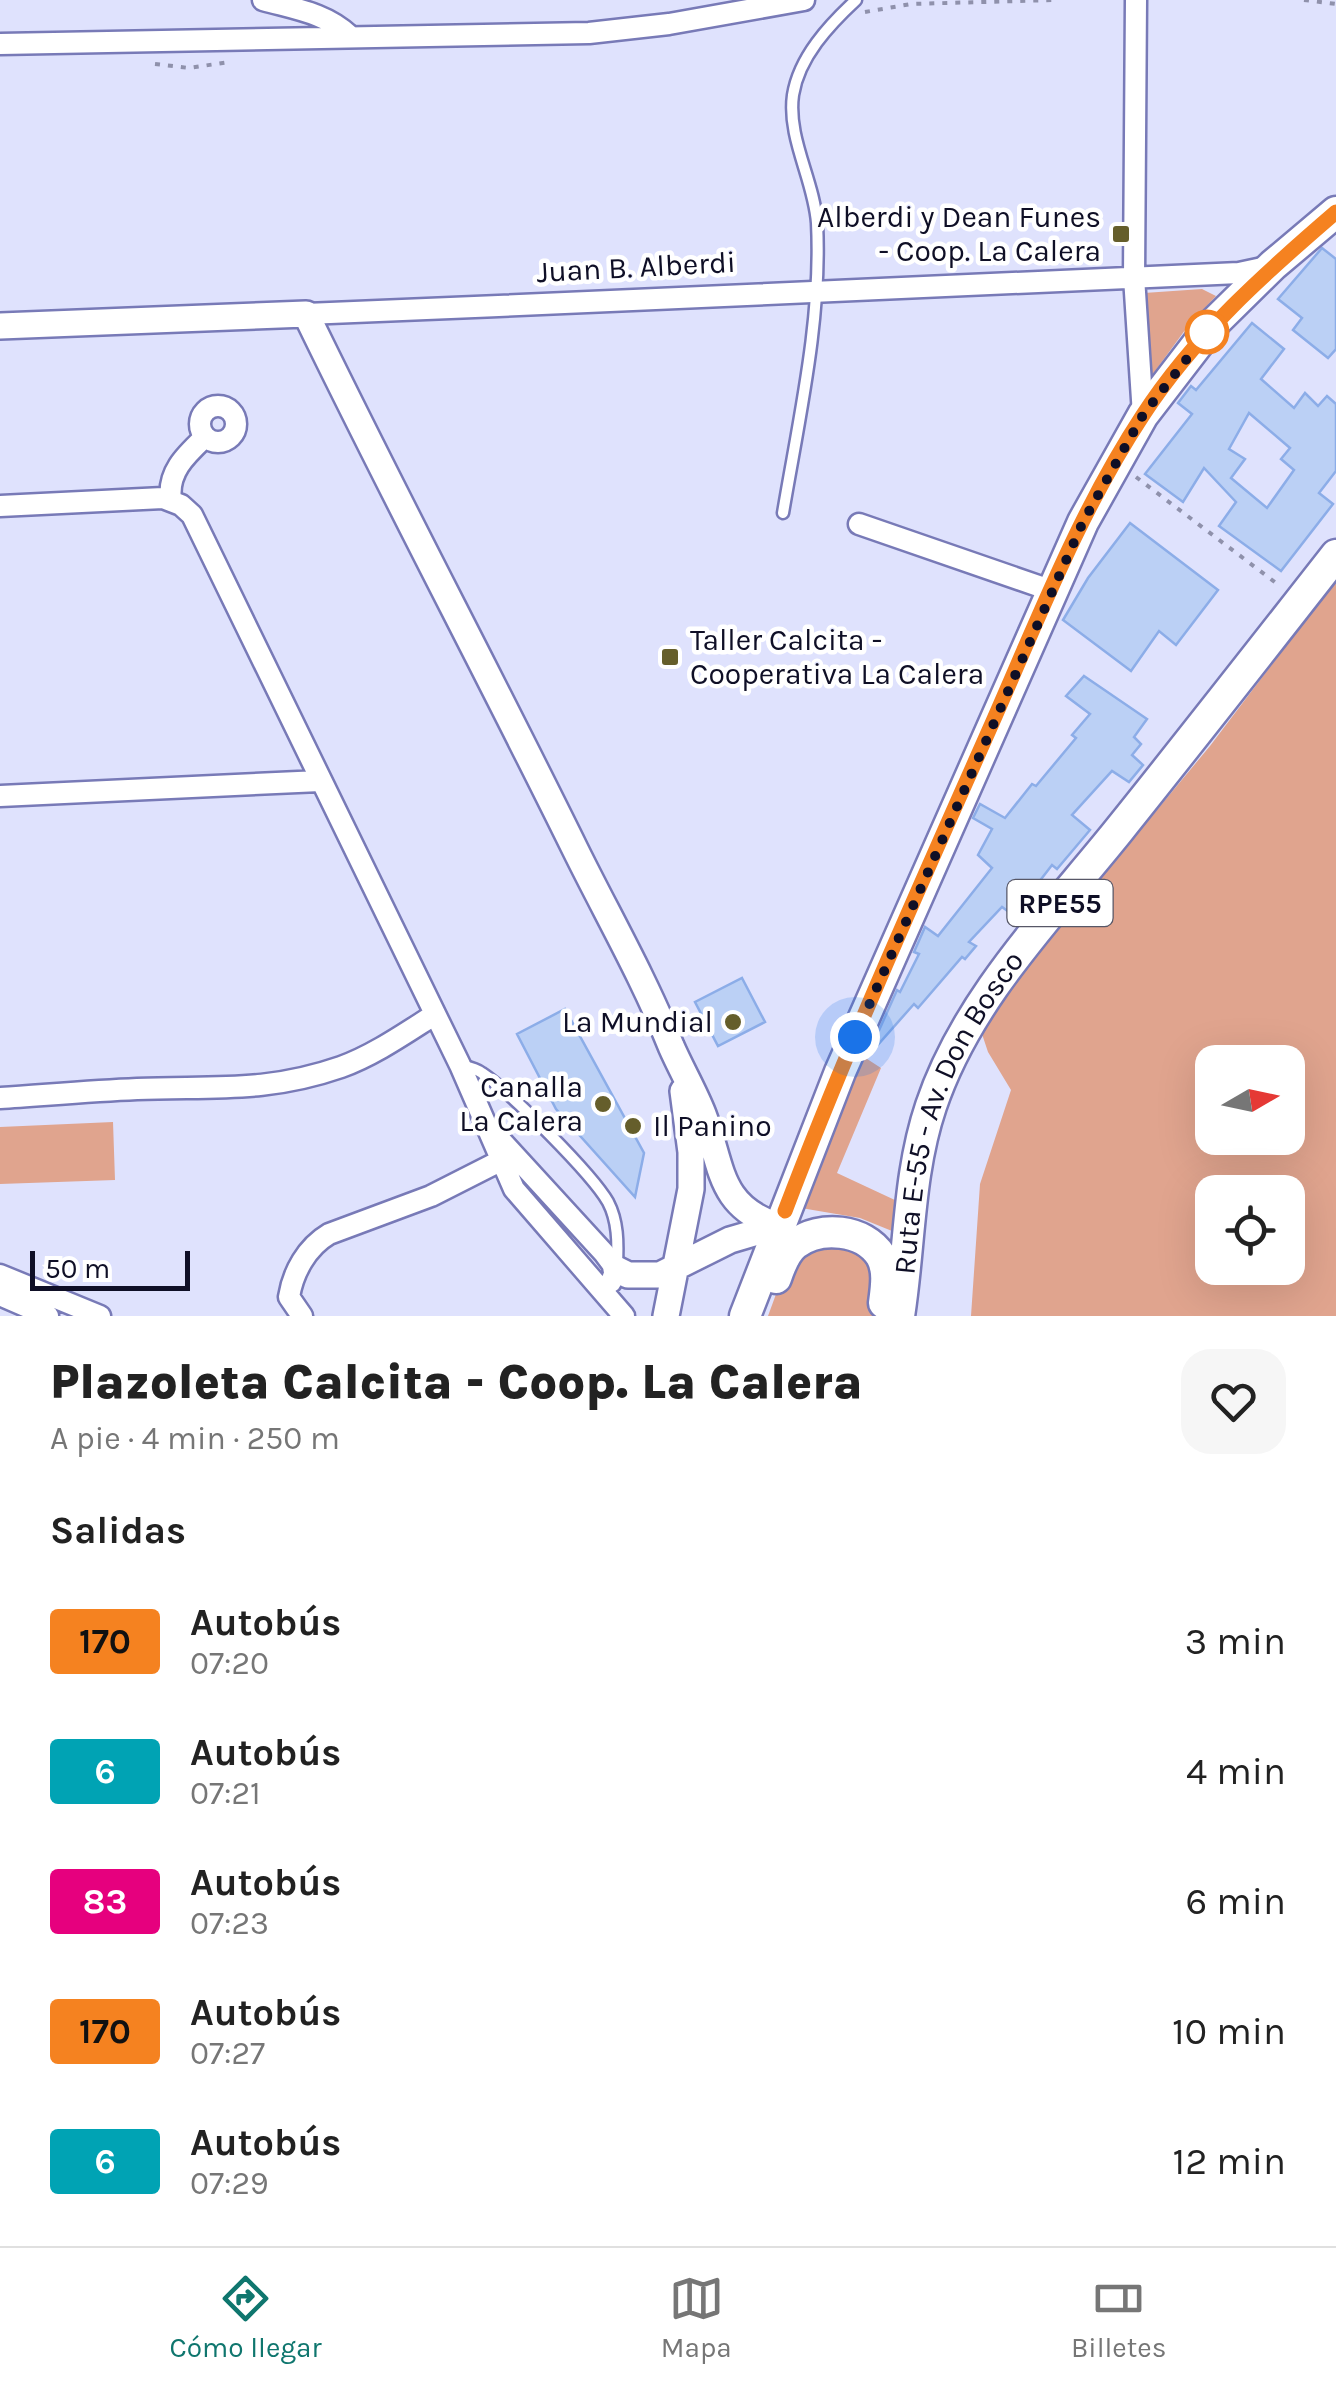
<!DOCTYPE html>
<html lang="es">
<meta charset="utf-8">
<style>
:root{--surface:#fff;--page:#f6f6f6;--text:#222;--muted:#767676;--line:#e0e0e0;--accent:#0f766e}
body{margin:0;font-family:Karla,sans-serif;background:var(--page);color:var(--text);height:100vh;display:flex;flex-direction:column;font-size:38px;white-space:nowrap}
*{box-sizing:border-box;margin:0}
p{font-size:32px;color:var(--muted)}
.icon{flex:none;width:55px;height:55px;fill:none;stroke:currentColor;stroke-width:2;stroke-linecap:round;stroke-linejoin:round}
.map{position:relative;height:1316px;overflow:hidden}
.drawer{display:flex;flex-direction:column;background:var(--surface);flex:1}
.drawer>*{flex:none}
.badge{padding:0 20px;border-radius:8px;font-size:35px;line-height:65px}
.needle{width:65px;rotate:81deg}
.fabs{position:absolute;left:1195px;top:1045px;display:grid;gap:20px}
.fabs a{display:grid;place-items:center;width:110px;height:110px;border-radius:20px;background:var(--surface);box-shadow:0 10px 40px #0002;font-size:50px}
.scale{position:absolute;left:30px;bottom:25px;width:160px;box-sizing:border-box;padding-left:10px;border:5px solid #0f0f26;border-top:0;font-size:28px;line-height:35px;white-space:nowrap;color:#0f0f26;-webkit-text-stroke:8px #fff;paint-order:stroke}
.you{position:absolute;width:50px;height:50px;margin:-25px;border:8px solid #fff;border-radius:50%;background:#1a73e8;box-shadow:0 0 0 15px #1a73e833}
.map>.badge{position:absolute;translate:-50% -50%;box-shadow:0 0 0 5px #fff}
h2{padding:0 50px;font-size:38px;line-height:90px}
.round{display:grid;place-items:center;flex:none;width:105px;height:105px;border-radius:30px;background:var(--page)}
.head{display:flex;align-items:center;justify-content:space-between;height:170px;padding:0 50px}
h1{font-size:48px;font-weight:800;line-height:75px}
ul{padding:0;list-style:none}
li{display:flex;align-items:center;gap:30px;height:130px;padding:0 50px}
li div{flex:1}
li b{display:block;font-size:38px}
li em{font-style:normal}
li .badge{min-width:110px;font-weight:700;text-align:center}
.menu{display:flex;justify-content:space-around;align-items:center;height:140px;border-top:2px solid var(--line);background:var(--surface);font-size:28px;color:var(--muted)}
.menu a{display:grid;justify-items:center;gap:5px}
.menu .on{color:var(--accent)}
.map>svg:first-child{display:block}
.green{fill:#e0a48e;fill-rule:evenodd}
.building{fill:#bbd0f5;stroke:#8cade8;stroke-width:2.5;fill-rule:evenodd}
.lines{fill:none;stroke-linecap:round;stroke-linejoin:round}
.service-casing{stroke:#787ab7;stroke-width:15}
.minor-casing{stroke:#787ab7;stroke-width:25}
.tertiary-casing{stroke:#787ab7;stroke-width:30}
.primary-casing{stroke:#787ab7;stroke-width:35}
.path{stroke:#8f91ab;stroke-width:4;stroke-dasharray:5 8;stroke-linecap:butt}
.service{stroke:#fff;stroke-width:10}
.minor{stroke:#fff;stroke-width:20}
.tertiary{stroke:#fff;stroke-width:25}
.primary{stroke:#fff;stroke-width:30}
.line-casing{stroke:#fff;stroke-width:22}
.line{stroke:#f58220;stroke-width:15}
.walk{stroke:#0f0f26;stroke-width:10;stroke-dasharray:0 18}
.poi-dot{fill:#655e2b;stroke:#fff;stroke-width:4}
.stop-dot{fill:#fff;stroke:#f58220;stroke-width:5}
.labels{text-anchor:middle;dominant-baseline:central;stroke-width:9;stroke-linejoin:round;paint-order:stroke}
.shield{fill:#fff;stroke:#575767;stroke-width:2.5}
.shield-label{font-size:28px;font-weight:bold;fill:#0f0f26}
.poi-label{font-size:30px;fill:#0f0f26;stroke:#fff;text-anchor:end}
.street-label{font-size:30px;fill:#0f0f26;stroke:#fff}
</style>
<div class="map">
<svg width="1336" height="1316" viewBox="0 0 1336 1316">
<rect width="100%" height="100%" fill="#dfe2fd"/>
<path class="green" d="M1202 289 1216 296 1188 326 1150 378 1144 293Z
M1336 580V1316H971L980 1184 1011 1090 988 1052 982 1034 1001 1000 1024 970 1210 746ZM1212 1062H1288V1138H1212ZM1212 1192H1288V1268H1212Z
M861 1055 881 1068 837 1173 897 1201 892 1231 860 1218 801 1208Z
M113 1122 115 1180 0 1184V1127Z
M813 1244C864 1249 884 1260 876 1316H768L783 1275Z"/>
<path class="building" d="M1322 248 1336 259V349L1328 358 1293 330 1302 318 1278 299Z
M1252 323 1284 349 1261 379 1294 408 1305 393 1318 406 1327 396 1336 404V471L1319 493 1333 504 1281 571 1219 526 1236 502 1204 468 1183 502 1145 474 1192 414 1178 403 1191 386 1196 390ZM1249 413 1290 448 1281 459 1294 470 1267 508 1231 478 1245 459 1229 449Z
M1130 523 1218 590 1176 645 1159 631 1131 671 1063 620 1088 578Z
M1084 676 1147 719 1134 737 1141 744 1132 755 1143 765 1129 782 1112 771 1072 815 1090 830 1057 869 1052 865 1032 891 1040 896 1020 920 1002 907 969 942 976 946 965 959 962 957 918 1008 914 1004 875 1048 872 1046 897 990 900 992 919 954 914 952 925 927 938 936 992 868 978 855 992 829 973 818 980 804 1005 818 1032 784 1036 786 1076 738 1072 735 1090 714 1066 696Z
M742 978 765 1022 718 1046 695 1002Z
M565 1009 644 1153 635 1197 556 1109 517 1034Z"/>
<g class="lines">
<defs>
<path id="service" d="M783 513C799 418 822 319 817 223 814 180 787 138 793 95 799 57 829 25 856 0
M460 1065C468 1067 475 1068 482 1073 509 1091 592 1174 608 1202 618 1221 618 1243 617 1263"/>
<path id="minor" d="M263 0C295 9 326 13 350 36
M1136 0 1134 277 1143 415
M0 44 589 33 669 24 804 0
M306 314C617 301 928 289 1239 273L1267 267
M200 424a18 18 0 1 1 36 0a18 18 0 1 1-36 0Z
M171 500C167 472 186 455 205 437
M0 506 163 498 181 505 192 515 460 1065 514 1189 624 1316
M859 524 1050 590
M0 796 320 781
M0 1098C46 1095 91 1091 137 1089 214 1086 266 1093 341 1067 374 1055 404 1034 434 1015
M495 1134 604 1253 616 1269 611 1282
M0 1275 100 1316
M0 1295 48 1316
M302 1316 289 1297C293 1272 307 1247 329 1234L431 1196 500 1161"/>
<path id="tertiary" d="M0 326 306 314C393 494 487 670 575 849 607 914 644 978 671 1046 681 1069 694 1091 703 1114 723 1166 717 1206 778 1226
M616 1269 628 1275H660L730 1240 778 1226
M666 1316 691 1189V1152L683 1091"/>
<g id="primary">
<path d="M776 1278C780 1266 785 1252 795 1244 820 1225 864 1229 881 1256 889 1270 886 1288 884 1303"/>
<path d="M745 1316 840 1072 1083 522 1143 415 1213 324 1273 265 1336 212"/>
<path id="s1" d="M899 1316C910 1246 908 1174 931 1106 967 999 1050 916 1119 830 1192 739 1264 647 1336 555"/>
</g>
</defs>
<use href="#service" class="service-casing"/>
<use href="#minor" class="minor-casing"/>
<use href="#tertiary" class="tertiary-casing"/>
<use href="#primary" class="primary-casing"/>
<path class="path" d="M1304 0 1336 4
M865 12 911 4 1054 0
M155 64 189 68 229 62
M1136 477 1280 586"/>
<use href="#service" class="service"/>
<use href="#minor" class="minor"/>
<use href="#tertiary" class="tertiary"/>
<use href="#primary" class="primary"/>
</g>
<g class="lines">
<defs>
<path id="line" d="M785 1211C847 1048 919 888 990 728 1037 622 1079 512 1143 415 1195 335 1265 273 1336 212"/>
</defs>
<use href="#line" class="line-casing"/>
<use href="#line" class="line"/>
<path class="walk" d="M855 1037 1083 522 1143 415 1214 324 1207 332"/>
</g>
<g class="poi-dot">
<rect x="1111" y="224" width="20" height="20" rx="5"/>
<rect x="660" y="647" width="20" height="20" rx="5"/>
<circle cx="733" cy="1022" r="10"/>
<circle cx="603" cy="1104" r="10"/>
<circle cx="633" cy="1126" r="10"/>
</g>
<circle class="stop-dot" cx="1207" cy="332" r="20"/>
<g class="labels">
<rect class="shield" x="1007.5" y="880" width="105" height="46" rx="8"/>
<g class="shield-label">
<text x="1060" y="903">RPE55</text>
</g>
<g class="poi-label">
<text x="1101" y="217">Alberdi y Dean Funes<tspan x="1101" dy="34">- Coop. La Calera</tspan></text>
<text x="690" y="640" text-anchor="start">Taller Calcita -<tspan x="690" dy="34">Cooperativa La Calera</tspan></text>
<text x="713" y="1022">La Mundial</text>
<text x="583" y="1087">Canalla<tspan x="583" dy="34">La Calera</tspan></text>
<text x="653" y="1126" text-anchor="start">Il Panino</text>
</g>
<g class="street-label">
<text transform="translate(636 267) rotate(-3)">Juan B. Alberdi</text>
<text stroke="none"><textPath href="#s1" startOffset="215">Ruta E-55 - Av. Don Bosco</textPath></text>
</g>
</g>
</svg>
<div class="fabs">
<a><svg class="needle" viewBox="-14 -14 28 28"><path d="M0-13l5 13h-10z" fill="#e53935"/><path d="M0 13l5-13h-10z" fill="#767676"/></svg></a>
<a><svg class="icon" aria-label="locate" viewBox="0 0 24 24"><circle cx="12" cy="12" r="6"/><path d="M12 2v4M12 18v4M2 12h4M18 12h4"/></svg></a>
</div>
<div class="scale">50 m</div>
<div class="you" style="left:855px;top:1037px"></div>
</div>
<section class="drawer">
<div class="head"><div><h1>Plazoleta Calcita - Coop. La Calera</h1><p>A pie · 4 min · 250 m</p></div><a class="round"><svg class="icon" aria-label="heart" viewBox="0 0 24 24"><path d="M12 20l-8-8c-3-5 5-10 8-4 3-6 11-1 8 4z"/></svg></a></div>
<h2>Salidas</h2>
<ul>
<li><span class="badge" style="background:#f58220;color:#111">170</span><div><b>Autobús</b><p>07:20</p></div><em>3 min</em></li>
<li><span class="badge" style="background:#00a3b4;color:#fff">6</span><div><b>Autobús</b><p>07:21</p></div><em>4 min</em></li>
<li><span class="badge" style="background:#e6007e;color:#fff">83</span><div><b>Autobús</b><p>07:23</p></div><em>6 min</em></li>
<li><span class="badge" style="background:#f58220;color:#111">170</span><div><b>Autobús</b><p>07:27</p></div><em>10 min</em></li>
<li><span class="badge" style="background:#00a3b4;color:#fff">6</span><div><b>Autobús</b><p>07:29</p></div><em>12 min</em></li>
</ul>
</section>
<nav class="menu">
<a class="on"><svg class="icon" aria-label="directions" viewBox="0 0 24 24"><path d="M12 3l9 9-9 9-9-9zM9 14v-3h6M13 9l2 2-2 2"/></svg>Cómo llegar</a>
<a><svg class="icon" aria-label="map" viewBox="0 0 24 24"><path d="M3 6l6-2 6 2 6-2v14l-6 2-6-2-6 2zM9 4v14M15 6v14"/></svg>Mapa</a>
<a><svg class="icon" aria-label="tickets" viewBox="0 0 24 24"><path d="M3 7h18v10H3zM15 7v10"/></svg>Billetes</a>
</nav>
